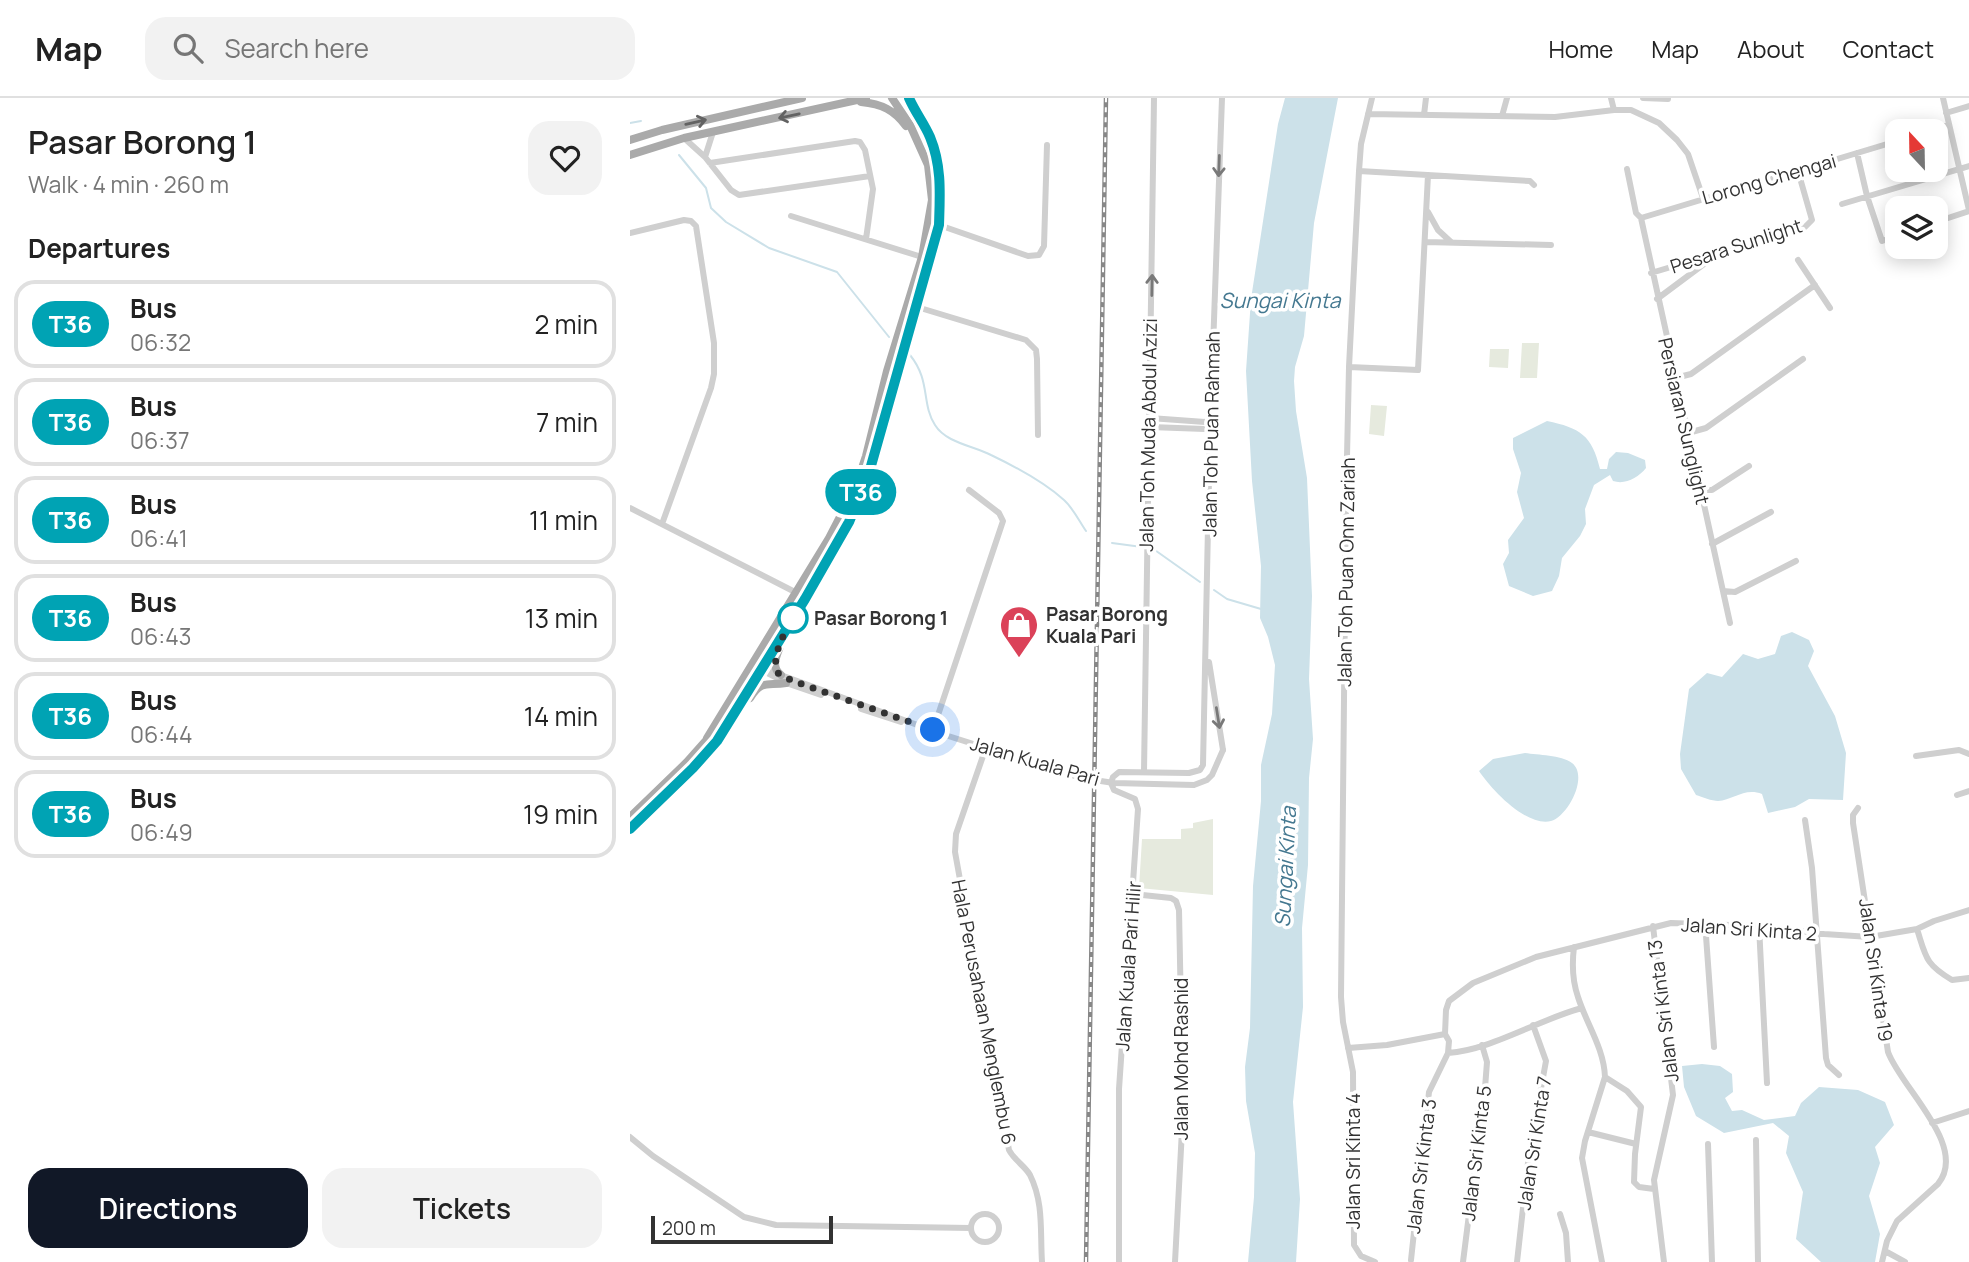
<!DOCTYPE html>
<meta charset="utf-8">
<style>
:root{--surface:#fff;--page:#f2f2f2;--text:#222;--muted:#767676;--line:#e0e0e0;--accent:#111827}
body{margin:0;font-family:Manrope,sans-serif;background:var(--page);color:var(--text);height:100vh;display:flex;flex-direction:column;font-size:26px;white-space:nowrap}
*{box-sizing:border-box;margin:0}
p{font-size:23px;color:var(--muted)}
.icon{flex:none;width:38px;height:38px;fill:none;stroke:currentColor;stroke-width:2;stroke-linecap:round;stroke-linejoin:round}
.map{position:relative;flex:1;overflow:hidden}
.drawer{display:flex;flex-direction:column;background:var(--surface);width:630px}
.drawer>*{flex:none}
.badge{padding:0 14px;border-radius:23px;font-size:24px;line-height:46px}
.needle{width:46px;rotate:338deg}
.tools{position:absolute;left:1255px;top:21px;display:grid;gap:14px}
.tools a{display:grid;place-items:center;width:63px;height:63px;border-radius:14px;background:var(--surface);box-shadow:0 4px 18px #0003;font-size:35px}
.scale{position:absolute;left:21px;bottom:18px;width:182px;box-sizing:border-box;padding-left:7px;border:4px solid #323232;border-top:0;font-size:19px;line-height:24px;white-space:nowrap;color:#323232;-webkit-text-stroke:5px #fff;paint-order:stroke}
.you{position:absolute;width:35px;height:35px;margin:-18px;border:5px solid #fff;border-radius:50%;background:#1a73e8;box-shadow:0 0 0 10px #1a73e833}
.map>.badge{position:absolute;translate:-50% -50%;box-shadow:0 0 0 4px #fff}
h2{padding:0 28px;font-size:26px;line-height:63px}
.round{display:grid;place-items:center;flex:none;width:74px;height:74px;border-radius:21px;background:var(--page)}
.head{display:flex;align-items:center;justify-content:space-between;height:119px;padding:0 28px}
h1{font-size:33px;font-weight:600;line-height:52px}
.action{display:flex;gap:14px;margin-top:auto;padding:14px 28px}
.action a{flex:1;height:80px;border-radius:21px;background:var(--accent);color:#fff;font-size:28px;font-weight:600;line-height:80px;text-align:center}
.action a+a{background:var(--page);color:var(--text)}
ul{padding:0;list-style:none}
li{display:flex;align-items:center;gap:21px;height:88px;margin:0 14px 10px;padding:0 14px;border:4px solid var(--line);border-radius:21px}
li div{flex:1}
li b{display:block;font-size:26px}
li em{font-style:normal}
li .badge{min-width:77px;font-weight:700;text-align:center}
header{display:flex;align-items:center;gap:42px;box-sizing:border-box;height:98px;padding:0 35px;background:var(--surface);border-bottom:2px solid var(--line)}
header strong{font-size:33px}
nav{display:flex;gap:38px;margin-inline-start:auto;font-size:24px}
.search{width:490px;height:63px;background:var(--page);display:flex;align-items:center;gap:18px;box-sizing:border-box;padding:0 24px;border-radius:21px;color:var(--muted);font-size:26px}
main{display:flex;flex:1;min-height:0}
.map>svg:first-child{display:block}
.green{fill:#e6eade}
.water{fill:#cce1e9}
.lines{fill:none;stroke-linecap:round;stroke-linejoin:round}
.stream{stroke:#cce1e9;stroke-width:2}
.minor{stroke:#cfcfcf;stroke-width:6}
.major{stroke:#aaa;stroke-width:8}
.rail-casing{stroke:#878787;stroke-width:4.5}
.rail{stroke:#fff;stroke-width:2;stroke-dasharray:5;stroke-linecap:butt}
.minor-bridge{stroke:#cfcfcf;stroke-width:6}
.oneway{stroke:#626262}
.oneway2{stroke:#797979}
.line-casing{stroke:#fff;stroke-width:16}
.line{stroke:#00a3b4;stroke-width:10}
.walk{stroke:#323232;stroke-width:7;stroke-dasharray:0 12.6}
.stop-dot{fill:#fff;stroke:#00a3b4;stroke-width:3.5}
.labels{text-anchor:middle;dominant-baseline:central;stroke-width:7;stroke-linejoin:round;paint-order:stroke}
.street-label{font-size:19px;fill:#323232;stroke:#fff}
.poi-label{font-size:19px;font-weight:bold;fill:#323232;stroke:#fff;text-anchor:start}
.stop-label{font-size:19px;font-weight:bold;fill:#323232;stroke:#fff;text-anchor:start}
.water-label{font-size:21px;font-style:italic;fill:#447890;stroke:#fff}
</style>
<header>
<strong>Map</strong>
<div class="search"><svg class="icon" aria-label="search" viewBox="0 0 24 24"><circle cx="10" cy="10" r="6"/><path d="M15 15l6 6"/></svg>Search here</div>
<nav><a>Home</a><a>Map</a><a>About</a><a>Contact</a></nav>
</header>
<main>
<section class="drawer">
<div class="head"><div><h1>Pasar Borong 1</h1><p>Walk · 4 min · 260 m</p></div><a class="round"><svg class="icon" aria-label="heart" viewBox="0 0 24 24"><path d="M12 20l-8-8c-3-5 5-10 8-4 3-6 11-1 8 4z"/></svg></a></div>
<h2>Departures</h2>
<ul>
<li><span class="badge" style="background:#00a3b4;color:#fff">T36</span><div><b>Bus</b><p>06:32</p></div><em>2 min</em></li>
<li><span class="badge" style="background:#00a3b4;color:#fff">T36</span><div><b>Bus</b><p>06:37</p></div><em>7 min</em></li>
<li><span class="badge" style="background:#00a3b4;color:#fff">T36</span><div><b>Bus</b><p>06:41</p></div><em>11 min</em></li>
<li><span class="badge" style="background:#00a3b4;color:#fff">T36</span><div><b>Bus</b><p>06:43</p></div><em>13 min</em></li>
<li><span class="badge" style="background:#00a3b4;color:#fff">T36</span><div><b>Bus</b><p>06:44</p></div><em>14 min</em></li>
<li><span class="badge" style="background:#00a3b4;color:#fff">T36</span><div><b>Bus</b><p>06:49</p></div><em>19 min</em></li>
</ul>
<div class="action"><a>Directions</a><a>Tickets</a></div>
</section>
<div class="map">
<svg width="1339" height="1164" viewBox="0 0 1339 1164">
<rect width="100%" height="100%" fill="#fff"/>
<path class="green" d="M892 245H909L907 280H890Z
M860 251H879L878 270 859 269Z
M741 307 757 308 754 338 739 336Z
M583 721V797L509 790 512 741H551V731L563 730V725Z"/>
<path class="water" d="M655 0H708L684 125 674 238 665 269 664 283 666 313 677 380 682 498 679 581 683 641 679 680 678 767 672 830 673 909 663 1004 670 1101 666 1164H618L624 1099 625 1055 616 1003 615 969 620 930 623 788 631 703V667L642 616 645 567 638 539 630 520 631 468 622 383 616 273 621 201 648 26Z
M917 323C950 330 962 337 970 371H977L979 361 986 354 998 355 1015 362 1016 370C1008 380 995 387 983 383L980 377 964 387 955 411 956 426 950 438 932 460 929 478 922 493 903 498 879 488 873 466 879 455 878 442 894 420 887 394 891 375 883 351V340Z
M1162 534 1179 542 1184 553 1178 568 1205 618 1216 655 1213 702 1179 701 1165 709 1138 715 1132 696C1115 689 1103 702 1088 703 1082 703 1072 699 1066 697L1051 671 1050 656 1059 591 1077 575 1092 579 1113 556 1128 561 1145 556 1151 538Z
M895 655C908 657 931 657 942 665 959 678 938 718 921 723 896 729 861 691 849 673L863 661Z
M1072 966 1090 968 1102 976 1103 994 1095 1000 1102 1013 1112 1012 1134 1022 1165 1018 1171 1005 1189 989 1228 992 1255 1004 1264 1027 1245 1049 1250 1065 1239 1098 1250 1136 1245 1164H1191L1166 1141 1173 1094 1156 1055 1159 1038 1143 1025 1094 1035 1066 1018 1054 989 1052 968Z"/>
<g class="lines">
<path class="stream" d="M0 25 11 23
M49 57 76 90 81 110 96 124 139 150 207 174 259 239
M280 257C301 283 291 305 305 327 316 345 344 348 361 357 384 368 415 385 434 402 443 410 449 423 456 433
M482 445 512 449
M522 450 570 484
M584 492 597 501 631 511"/>
<path class="minor" d="M742 0 731 46 729 73 719 269 716 403 711 899 713 924 723 974 724 1147 731 1158 745 1164
M981 0 984 12
M1013 0 1038 1
M1313 0 1339 112
M1316 15 1339 8
M738 16 925 19 984 12H1001L1029 25 1047 42 1058 56 1073 100
M794 17 796 0
M872 18 877 0
M1297 33 1319 27
M54 40 75 59 101 92 109 97 240 78
M1227 55 1237 98 1252 143 1267 138
M75 59 83 34
M80 65 225 43 230 44 235 52 243 91 236 141
M997 71 1006 115 1011 120 1100 525
M729 73 900 83 904 87
M1212 106 1339 68
M798 114 808 132 821 144
M161 118 292 159
M1011 120 1267 43
M1306 124 1339 113
M309 127 398 158 409 157 414 148 417 47
M0 135 54 122 61 123 66 128 84 245V276L81 290 32 426
M795 144 921 147
M1168 162 1200 210
M1021 175 1175 129 1182 122 1168 73
M1027 201 1082 160
M287 209 396 242 406 252 407 261 408 337
M719 269 788 272 798 77
M1045 280 1061 276 1185 187
M520 320 575 324 580 321
M520 329 575 331 580 333
M1058 335 1076 330 1173 261
M1070 392H1082L1119 368
M0 410 165 494
M1082 446 1141 414
M1093 493 1105 494 1166 463
M579 564 593 652
M131 572 140 573 312 636
M131 572 159 586 191 597
M231 611 271 624
M303 632 373 423 369 415 339 392
M353 658 326 736 325 754 379 1052C384 1062 395 1068 400 1077 414 1105 410 1134 412 1164
M1286 658 1329 652 1339 656
M514 674C516 450 521 225 524 0
M1327 697 1339 693
M1228 710 1223 717V725L1258 954C1271 990 1339 1048 1308 1086L1267 1123 1257 1143 1252 1164
M1175 722 1182 770 1196 960 1198 967 1209 977
M503 796 541 800 546 803 549 812 553 1013 545 1164
M1075 824 1084 949
M1023 828 1043 997 1024 1082 1034 1164
M1129 828 1137 985
M1287 831C1296 859 1295 866 1322 882L1339 880
M944 849C942 865 942 882 948 899 956 925 974 950 975 979L955 1043 952 1060 972 1164
M718 950 757 947 815 936
M818 955C861 952 910 921 952 910
M975 979 997 993 1011 1009 1005 1056 1004 1084 1009 1089 1024 1091
M1302 1025 1339 1013
M958 1034 1006 1046
M0 1039 23 1058 114 1119 146 1127 341 1130
M1126 1042 1128 1164
M1078 1046 1082 1164
M930 1116 936 1135 938 1164
M341 1130a14 14 0 1 1 28 0a14 14 0 1 1-28 0Z
M1255 1153 1275 1164
M781 1162 799 994 818 955 819 943 815 936 816 912 819 903 843 885 906 859 1041 825 1129 828 1194 836 1240 839 1287 831 1304 823 1339 812
M489 1164V991L508 711 505 701 484 692 481 685 483 679 489 674 559 675 570 672 573 667 580 333 592 0
M833 1164 855 990 857 964 852 947
M887 1164 899 1056 916 963 903 927"/>
<path class="major" d="M231 4C252 6 264 12 276 28
M0 42 32 32 172 0
M0 57 54 40 236 0
M151 546C147 557 140 569 151 577
M120 600C132 581 137 588 156 585
M77 640 199 440 226 388 236 358 257 273 292 159 302 102 298 67 280 27 262 0
M0 719 57 664 81 637
M0 731 75 657 103 618 219 424 239 375 309 127 310 78 308 63 300 39 279 0"/>
<defs>
<path id="rail" d="M456 1164 476 0"/>
</defs>
<use href="#rail" class="rail-casing"/>
<use href="#rail" class="rail"/>
<path class="minor-bridge" d="M312 636 451 680 484 685 564 687 577 682 582 677 593 652"/>
</g>
<defs><path id="oneway-shaft" d="M-6 0H5M1.5-3L5.5 0L1.5 3" fill="none" stroke-width="1.6" stroke-linecap="round" stroke-linejoin="round" transform="scale(1.75)"/></defs>
<g class="oneway">
<use href="#oneway-shaft" transform="translate(159 18) rotate(168)"/>
<use href="#oneway-shaft" transform="translate(66 24) rotate(-13)"/>
</g>
<g class="oneway2">
<use href="#oneway-shaft" transform="translate(589 68) rotate(92)"/>
<use href="#oneway-shaft" transform="translate(522 187) rotate(-89)"/>
<use href="#oneway-shaft" transform="translate(588 620) rotate(81)"/>
</g>
<g class="lines">
<defs>
<path id="line" d="M0 731 63 670 87 643 175 501 219 424 239 375 309 127C310 96 312 68 300 39 294 25 285 14 279 0"/>
</defs>
<use href="#line" class="line-casing"/>
<use href="#line" class="line"/>
<path class="walk" d="M163 520 167 513C158 528 139 559 148 575L163 583 303 632"/>
</g>
<defs>
<symbol id="shop-pin" viewBox="-11 -11 22 30"><path d="M0 17L-7.5 6A9.5 9.5 0 1 1 7.5 6Z" fill="#db4259" stroke="#fff"/><path d="M-5-2.5h2.3a2.7 3.5 0 0 1 5.4 0H5L5.5 6h-11ZM-1.5-2.5h3a1.5 2.3 0 0 0-3 0Z" fill="#fff"/></symbol>
</defs>
<g fill-rule="evenodd">
<use href="#shop-pin" x="367" y="505" width="44" height="60"/>
</g>
<circle class="stop-dot" cx="163" cy="520" r="14"/>
<g class="labels">
<g class="street-label">
<text transform="translate(1139 81) rotate(-16)">Lorong Chengai</text>
<text transform="translate(1106 148) rotate(-18)">Pesara Sunlight</text>
<text transform="translate(1054 323) rotate(77)">Persiaran Sunglight</text>
<text transform="translate(581 336) rotate(-89)">Jalan Toh Puan Rahmah</text>
<text transform="translate(518 337) rotate(-89)">Jalan Toh Muda Abdul Azizi</text>
<text transform="translate(716 474) rotate(-89)">Jalan Toh Puan Onn Zariah</text>
<text transform="translate(405 663) rotate(16)">Jalan Kuala Pari</text>
<text transform="translate(1119 831) rotate(4)">Jalan Sri Kinta 2</text>
<text transform="translate(498 868) rotate(-86)">Jalan Kuala Pari Hilir</text>
<text transform="translate(1246 872) rotate(82)">Jalan Sri Kinta 19</text>
<text transform="translate(1033 913) rotate(-97)">Jalan Sri Kinta 13</text>
<text transform="translate(354 914) rotate(79)">Hala Perusahaan Menglembu 6</text>
<text transform="translate(551 961) rotate(-90)">Jalan Mohd Rashid</text>
<text transform="translate(904 1045) rotate(-81)">Jalan Sri Kinta 7</text>
<text transform="translate(846 1055) rotate(-83)">Jalan Sri Kinta 5</text>
<text transform="translate(723 1063) rotate(-90)">Jalan Sri Kinta 4</text>
<text transform="translate(791 1068) rotate(-83)">Jalan Sri Kinta 3</text>
</g>
<g class="poi-label">
<text x="416" y="516">Pasar Borong<tspan x="416" dy="22">Kuala Pari</tspan></text>
</g>
<g class="stop-label">
<text x="184" y="520">Pasar Borong 1</text>
</g>
<g class="water-label">
<text x="650" y="202">Sungai Kinta</text>
<text transform="translate(655 769) rotate(-87)">Sungai Kinta</text>
</g>
</g>
</svg>
<div class="tools">
<a><svg class="needle" viewBox="-14 -14 28 28"><path d="M0-13l5 13h-10z" fill="#e53935"/><path d="M0 13l5-13h-10z" fill="#767676"/></svg></a>
<a><svg class="icon" aria-label="layers" viewBox="0 0 24 24"><path d="M12 4l9 5-9 5-9-5zM3 14l9 5 9-5"/></svg></a>
</div>
<div class="scale">200 m</div>
<div class="you" style="left:303px;top:632px"></div>
<b class="badge" style="left:231px;top:394px;background:#00a3b4;color:#fff">T36</b>
</div>
</main>
